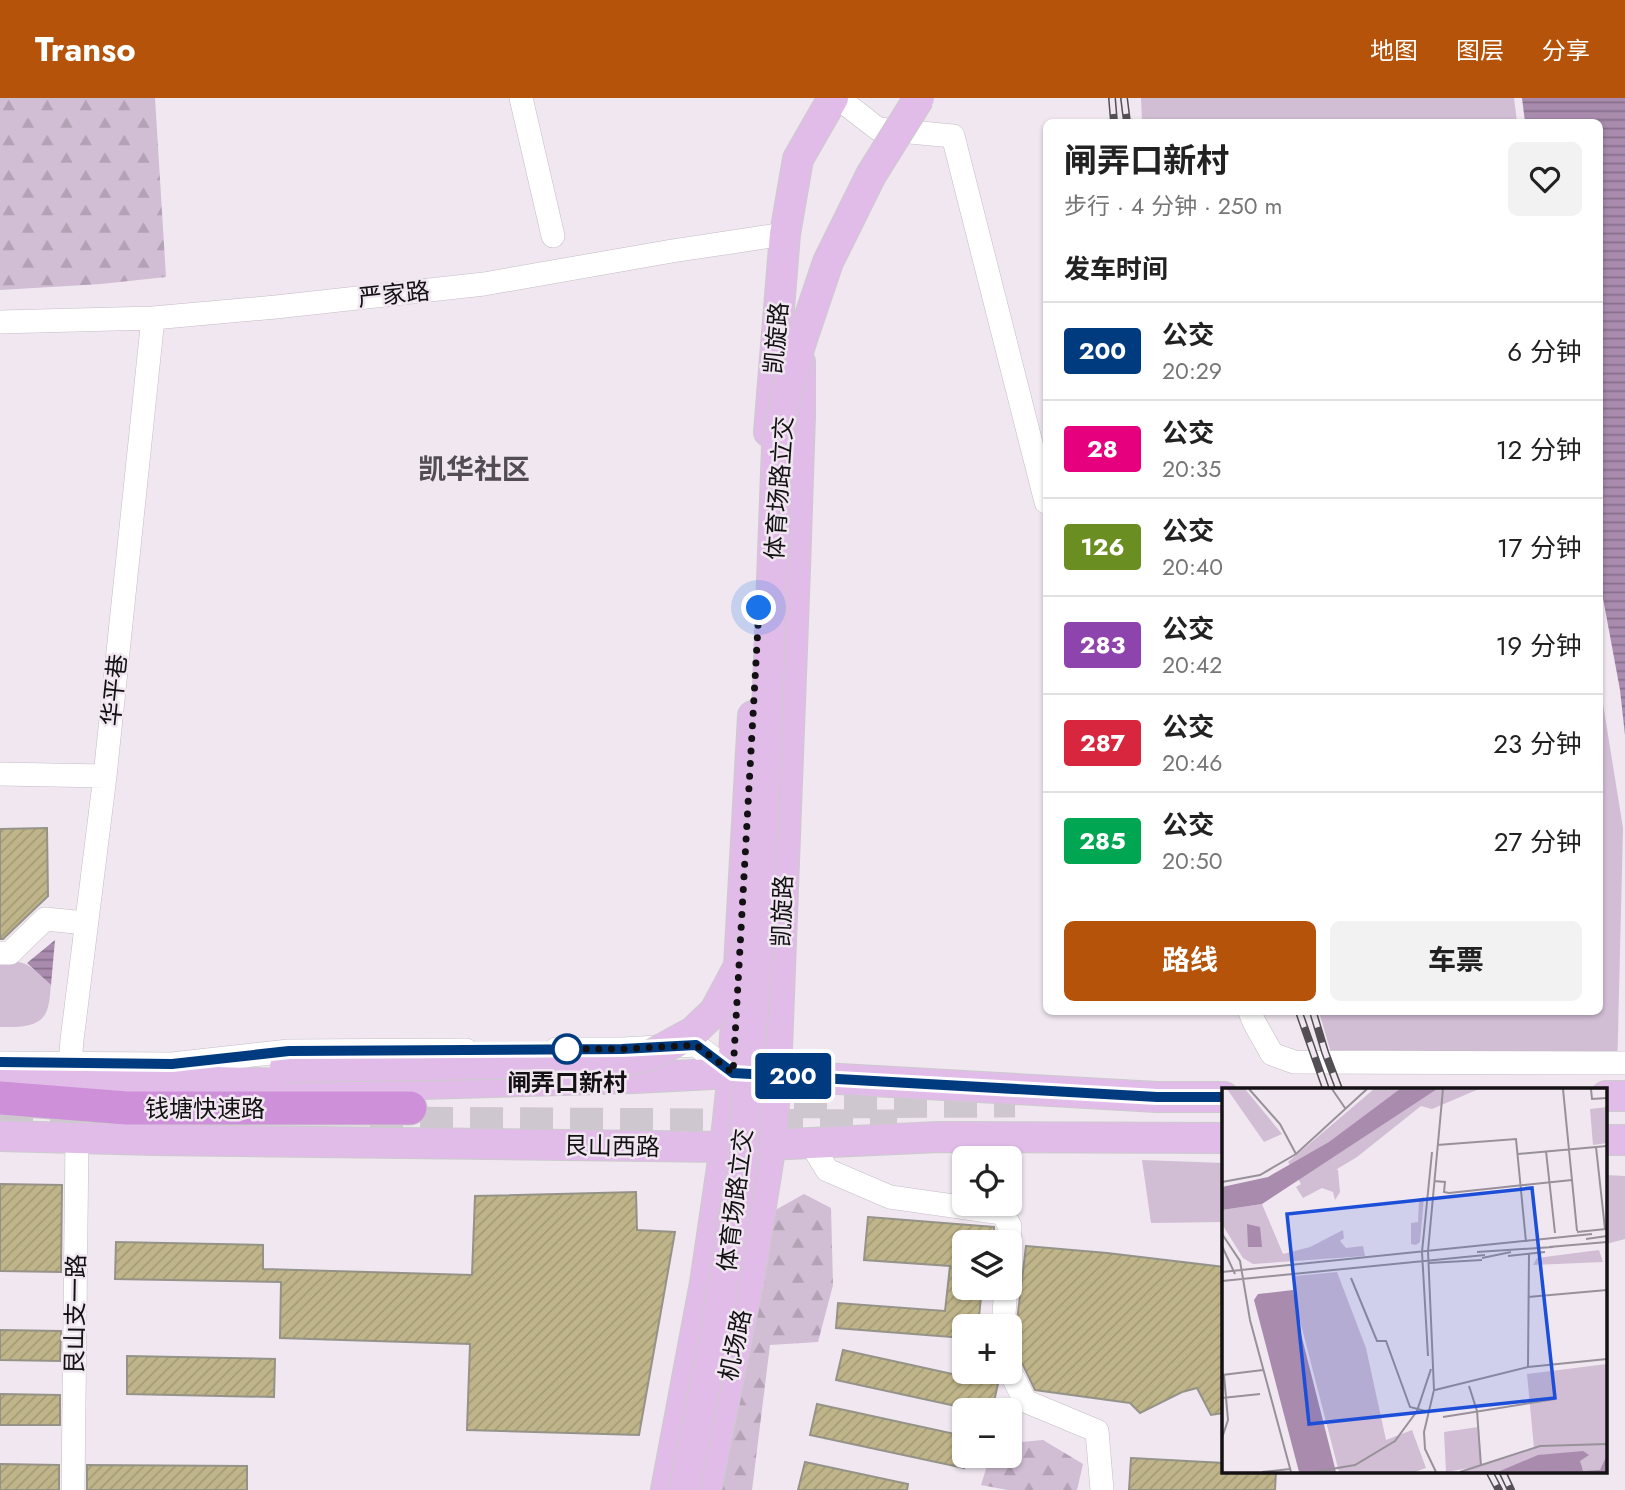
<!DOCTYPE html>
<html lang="zh">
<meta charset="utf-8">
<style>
:root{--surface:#fff;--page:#f2f2f2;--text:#222;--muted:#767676;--line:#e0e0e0;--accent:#b45309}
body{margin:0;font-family:Jost,"Noto Sans SC",sans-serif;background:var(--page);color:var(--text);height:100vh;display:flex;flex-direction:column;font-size:26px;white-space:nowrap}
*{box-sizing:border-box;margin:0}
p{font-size:23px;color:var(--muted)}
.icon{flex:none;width:38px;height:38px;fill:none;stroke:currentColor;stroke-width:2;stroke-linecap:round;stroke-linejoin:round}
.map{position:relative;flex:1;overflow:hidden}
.drawer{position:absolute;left:1043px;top:21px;width:560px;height:896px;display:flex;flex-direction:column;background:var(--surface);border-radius:10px;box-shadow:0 2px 5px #0004}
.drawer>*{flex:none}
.badge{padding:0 14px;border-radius:5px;font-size:24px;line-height:46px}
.controls{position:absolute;left:952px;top:1048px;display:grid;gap:14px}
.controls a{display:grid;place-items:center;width:70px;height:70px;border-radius:10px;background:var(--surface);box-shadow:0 2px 5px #0004;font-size:35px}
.you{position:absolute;width:35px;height:35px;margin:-18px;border:5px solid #fff;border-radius:50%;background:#1a73e8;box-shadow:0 0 0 10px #1a73e833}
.map>.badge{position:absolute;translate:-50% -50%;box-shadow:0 0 0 4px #fff}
h2{padding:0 21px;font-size:26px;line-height:63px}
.round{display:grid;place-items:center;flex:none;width:74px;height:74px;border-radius:10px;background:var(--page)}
.head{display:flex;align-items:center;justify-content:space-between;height:119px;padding:0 21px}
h1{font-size:33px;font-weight:700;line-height:52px}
.action{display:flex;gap:14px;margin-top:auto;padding:14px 21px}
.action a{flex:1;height:80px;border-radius:10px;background:var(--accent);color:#fff;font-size:28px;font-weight:700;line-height:80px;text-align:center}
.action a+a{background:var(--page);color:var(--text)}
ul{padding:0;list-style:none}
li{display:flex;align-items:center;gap:21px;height:98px;padding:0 21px;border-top:2px solid var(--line)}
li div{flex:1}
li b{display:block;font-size:26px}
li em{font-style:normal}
li .badge{min-width:77px;font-weight:700;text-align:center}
header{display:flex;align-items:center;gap:42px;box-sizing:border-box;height:98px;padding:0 35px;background:var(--accent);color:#fff}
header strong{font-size:33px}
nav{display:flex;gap:38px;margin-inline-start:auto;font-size:24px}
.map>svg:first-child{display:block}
.green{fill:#d1bdd4}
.forest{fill:url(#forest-firs)}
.water{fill:url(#water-rules)}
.building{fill:url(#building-hatch);stroke:#959388;stroke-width:2}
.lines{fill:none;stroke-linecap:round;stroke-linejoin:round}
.highway-tunnel{stroke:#cfc7d0;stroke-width:33;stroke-dasharray:33 17;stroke-linecap:butt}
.minor-casing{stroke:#c4bcc5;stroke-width:24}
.major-casing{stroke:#cbcbcb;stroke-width:32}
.highway-casing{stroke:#cbcbcb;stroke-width:35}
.minor{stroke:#fff;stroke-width:23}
.major{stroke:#e2bce9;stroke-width:30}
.highway{stroke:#cf90da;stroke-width:33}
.rail-casing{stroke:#534f54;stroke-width:8}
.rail{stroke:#f0e7f1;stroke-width:5;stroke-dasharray:16;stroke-linecap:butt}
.major-bridge-casing{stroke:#cbcbcb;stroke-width:32;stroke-linecap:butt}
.major-bridge{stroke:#e2bce9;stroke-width:30}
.line-casing{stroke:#fff;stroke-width:16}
.line{stroke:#003b80;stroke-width:10}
.walk{stroke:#131114;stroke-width:7;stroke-dasharray:0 12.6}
.stop-dot{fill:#fff;stroke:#003b80;stroke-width:3.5}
.labels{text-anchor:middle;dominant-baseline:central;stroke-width:5;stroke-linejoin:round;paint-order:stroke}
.street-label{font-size:24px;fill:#131114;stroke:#f0e7f1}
.stop-label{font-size:24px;font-weight:bold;fill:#131114;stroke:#f0e7f1}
.quarter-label{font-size:28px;font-weight:bold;fill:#524c54;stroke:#f0e7f1}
.inset-river{fill:none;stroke:#a88bad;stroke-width:3.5}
.inset-road{fill:none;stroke:#989199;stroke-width:2}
.view{fill:#1d4ed8;fill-opacity:0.15;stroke:#1d4ed8;stroke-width:3.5}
.inset-edge{fill:none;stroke:#131114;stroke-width:3.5}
</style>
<header>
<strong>Transo</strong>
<nav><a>地图</a><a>图层</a><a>分享</a></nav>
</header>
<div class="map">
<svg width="1625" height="1392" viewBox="0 0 1625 1392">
<defs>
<pattern id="forest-firs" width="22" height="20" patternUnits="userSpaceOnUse" patternTransform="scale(1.75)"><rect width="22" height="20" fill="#d1bdd4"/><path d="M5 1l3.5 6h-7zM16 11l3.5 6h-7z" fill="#b3a1b5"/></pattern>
<pattern id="water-rules" width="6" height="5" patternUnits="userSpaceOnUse" patternTransform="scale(1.75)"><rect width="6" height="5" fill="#a88bad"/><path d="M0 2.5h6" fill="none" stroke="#88708c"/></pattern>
<pattern id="building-hatch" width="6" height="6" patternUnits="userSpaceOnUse" patternTransform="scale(1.75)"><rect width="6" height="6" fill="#c0b58a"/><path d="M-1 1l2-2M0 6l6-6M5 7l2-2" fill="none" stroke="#a49b76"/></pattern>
</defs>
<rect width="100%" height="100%" fill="#f0e7f1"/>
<path class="green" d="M1141 0H1514L1517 24H1142Z
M1600 587 1623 730 1617 976 1337 975 1319 914H1600Z
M0 862C28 862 31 869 51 887 50 894 50 902 48 909 43 931 17 929 0 929Z
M1142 1062 1224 1065V1124L1151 1125Z
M1606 1077 1625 1078V1141L1606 1146Z"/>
<path class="forest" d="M0 0H155L166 179 101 186 0 192Z
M804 1096 831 1110 833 1187 818 1244 770 1247 752 1392H719L770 1115Z
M1043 1342 1083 1366 1077 1392H1008L981 1387 990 1358H1010V1345Z"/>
<path class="water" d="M1522 0H1625V637L1620 592 1600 484V24H1525Z
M55 842 51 887 27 865Z"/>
<path class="building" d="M47 730 48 798 3 841H0V731Z
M0 1086 62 1087 61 1174 0 1173Z
M636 1094 637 1132 675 1134 639 1337 467 1332 470 1246 280 1240 281 1184 115 1181 116 1144 263 1147V1171L472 1177 475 1098Z
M868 1119 994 1129 995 1144H964V1190H982L978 1228H964V1240L836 1230 838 1205 945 1213 950 1168 864 1162Z
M1026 1148 1107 1155 1224 1169V1315L1211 1317 1197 1290 1182 1294 1140 1315 1130 1305 1035 1292 1023 1267 1018 1261 1016 1231Z
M0 1232 61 1233 60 1263 0 1262Z
M843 1252 998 1286 992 1312H974L836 1282Z
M127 1258 275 1261 274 1299 127 1296Z
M0 1296 60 1297V1327H0Z
M817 1306 964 1338V1370L810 1337Z
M1131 1360 1224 1365V1373H1276L1275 1392H1129Z
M805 1364 908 1386 907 1392H798Z
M0 1366 59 1367V1392H0Z
M87 1367 247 1368V1392H87Z"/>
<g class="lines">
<path class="highway-tunnel" d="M744 1004 1015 1003
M0 1023 131 1024
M370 1025 897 1028"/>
<defs>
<path id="minor" d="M521 0 553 138
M838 0 878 31 953 38 1046 404
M0 224 153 220 276 209 484 186 672 153 785 136
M0 676 105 678
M0 855H10L45 821 86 825
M1250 914 1254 924 1272 956 1294 964 1625 965
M556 951H622L696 947 733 975
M0 965 172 966 289 953 466 952
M70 965 72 942 105 678 153 220
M810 1044 827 1072 890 1099 1002 1115 1010 1128 1009 1144
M1003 1228 1006 1190
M1010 1273 1025 1303 1097 1333 1102 1392
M73 1392 77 1040"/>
<path id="major" d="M769 334 785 136 798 61 833 0
M0 985 184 983 351 988 634 980 733 975 1157 999H1224
M1606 998H1625
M0 1038 156 1042 725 1049 939 1039 1224 1040
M1606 1042H1625
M666 1392 705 1185 725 1049 733 975 753 618
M706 1392 750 1176 771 1046 776 977 795 471 800 317V264"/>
<path id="highway" d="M0 1000 127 1010H410"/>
</defs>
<use href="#minor" class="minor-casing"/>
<use href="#major" class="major-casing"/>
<use href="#highway" class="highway-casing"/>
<use href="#minor" class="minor"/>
<use href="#major" class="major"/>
<use href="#highway" class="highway"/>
<defs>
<path id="rail" d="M1112 0 1114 24
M1124 0 1127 24
M1299 914 1326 991
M1313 914 1325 954 1339 991
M1489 1373 1499 1392
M1502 1373 1511 1392"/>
</defs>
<use href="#rail" class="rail-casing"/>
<use href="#rail" class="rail"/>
<defs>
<path id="major-bridge" d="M285 969 567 965 605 967 651 957 693 934 715 913 754 840
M684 1392 714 1244 742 1069 759 831 777 348 787 292 801 244 828 164 871 77 919 0"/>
</defs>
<use href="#major-bridge" class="major-bridge-casing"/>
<use href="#major-bridge" class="major-bridge"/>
</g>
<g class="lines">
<defs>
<path id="line" d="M0 964 172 966 289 953 622 951 696 947 733 975 1157 999H1224"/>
</defs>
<use href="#line" class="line-casing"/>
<use href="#line" class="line"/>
<path class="walk" d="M567 951H564H622L696 947 733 975 759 510"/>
</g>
<circle class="stop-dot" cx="567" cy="951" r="14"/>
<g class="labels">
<g class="street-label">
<text transform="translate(394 196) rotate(-6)">严家路</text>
<text transform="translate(776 240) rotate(-85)">凯旋路</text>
<text transform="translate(779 390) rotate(-86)">体育场路立交</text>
<text transform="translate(114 592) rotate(-84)">华平巷</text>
<text transform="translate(782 813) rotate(-88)">凯旋路</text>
<text x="205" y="1010">钱塘快速路</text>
<text transform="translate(612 1048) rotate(1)">艮山西路</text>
<text transform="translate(735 1102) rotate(-83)">体育场路立交</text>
<text transform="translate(75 1216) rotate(-89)">艮山支一路</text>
<text transform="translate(735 1247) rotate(-78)">机场路</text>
</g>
<g class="stop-label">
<text x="567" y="984">闸弄口新村</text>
</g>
<g class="quarter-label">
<text x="474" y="371">凯华社区</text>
</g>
</g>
<g transform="translate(1222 990)">
<rect width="385" height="385" fill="#f0e7f1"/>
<path d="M5 1H23L60 46 42 54ZM152 1H257L210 21 199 18 135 69 82 101 66 74ZM385 19V55L371 57 368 21ZM40 116 61 166 88 159 121 142 122 150 118 153 124 160 141 158 143 168 31 176 21 170 0 136V122ZM377 162 381 174 311 177 315 170ZM115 184 144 260 164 352 190 342 204 380 192 384H117L76 225 73 188ZM385 356V384H238L318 358Z" fill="#d1bdd4"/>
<path d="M108 79 116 82 118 104 113 112 111 104 100 100 81 110 74 99ZM202 109 198 154 194 157 189 156V135L196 134 197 111ZM385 276V356L312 360 305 286Z" fill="#d1bdd4"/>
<path d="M256 339 259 378 224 384 222 344Z" fill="#d1bdd4"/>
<path d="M178 1H215L40 116 0 122V99L46 89 107 54ZM25 136 38 139 40 159H26ZM71 202 79 246 114 384H77L32 212 36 206ZM361 363 367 367 358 373 361 383 378 382 385 367V384L278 383 316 367Z" fill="#a88bad"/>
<path class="inset-river" d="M0 111 27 108 69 89 195 1"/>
<path class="inset-road" d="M27 1 58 36 74 66M110 1 123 20M341 1 355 143M369 1 370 11 385 10M215 57 294 51 304 154M374 59 383 141M324 63 333 145M296 66 385 58M212 93 223 94 222 104 227 105 350 92M0 94 38 87 74 66 145 1M355 144 384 141M0 146 18 173 28 232 69 384M364 151 385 148M0 158 13 186M327 159 385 154M255 164 331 159M286 168 323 164M260 170 289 164M207 175 260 172M0 184 370 146M129 190 155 253H164L188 319 207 324M0 193 263 167M306 209 385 202M206 268 200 164 210 64M306 279 307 165M0 287 41 282M247 298 255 323 259 378M213 302 306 279 385 271M0 310 38 306M221 329 333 311M0 350 6 332 2 287M40 384 68 381M92 384 133 377 173 353 195 323 209 281M214 384 203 361 202 344 212 302 206 163 221 1M238 384 318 358 385 356"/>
<path class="view" d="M310 100 333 310 87 336 65 126Z"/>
<rect width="385" height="385" class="inset-edge"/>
</g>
</svg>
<div class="controls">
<a><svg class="icon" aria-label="locate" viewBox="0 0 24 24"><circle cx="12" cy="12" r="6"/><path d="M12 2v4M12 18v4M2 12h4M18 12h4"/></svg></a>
<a><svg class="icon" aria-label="layers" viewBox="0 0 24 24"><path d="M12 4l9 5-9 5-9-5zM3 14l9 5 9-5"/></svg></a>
<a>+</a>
<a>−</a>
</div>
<div class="you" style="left:759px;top:510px"></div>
<b class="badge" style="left:793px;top:978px;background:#003b80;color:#fff">200</b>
<section class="drawer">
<div class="head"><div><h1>闸弄口新村</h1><p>步行 · 4 分钟 · 250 m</p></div><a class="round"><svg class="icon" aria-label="heart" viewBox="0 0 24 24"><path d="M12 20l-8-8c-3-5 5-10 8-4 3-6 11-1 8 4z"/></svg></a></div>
<h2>发车时间</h2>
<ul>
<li><span class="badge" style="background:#003b80;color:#fff">200</span><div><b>公交</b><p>20:29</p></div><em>6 分钟</em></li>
<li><span class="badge" style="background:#e6007e;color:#fff">28</span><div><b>公交</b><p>20:35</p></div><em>12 分钟</em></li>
<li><span class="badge" style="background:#6b8e23;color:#fff">126</span><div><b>公交</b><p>20:40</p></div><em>17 分钟</em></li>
<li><span class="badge" style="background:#8e44ad;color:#fff">283</span><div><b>公交</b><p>20:42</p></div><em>19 分钟</em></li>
<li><span class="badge" style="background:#d7263d;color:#fff">287</span><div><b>公交</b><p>20:46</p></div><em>23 分钟</em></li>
<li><span class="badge" style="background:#00a651;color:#fff">285</span><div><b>公交</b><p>20:50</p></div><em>27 分钟</em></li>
</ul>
<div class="action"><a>路线</a><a>车票</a></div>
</section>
</div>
